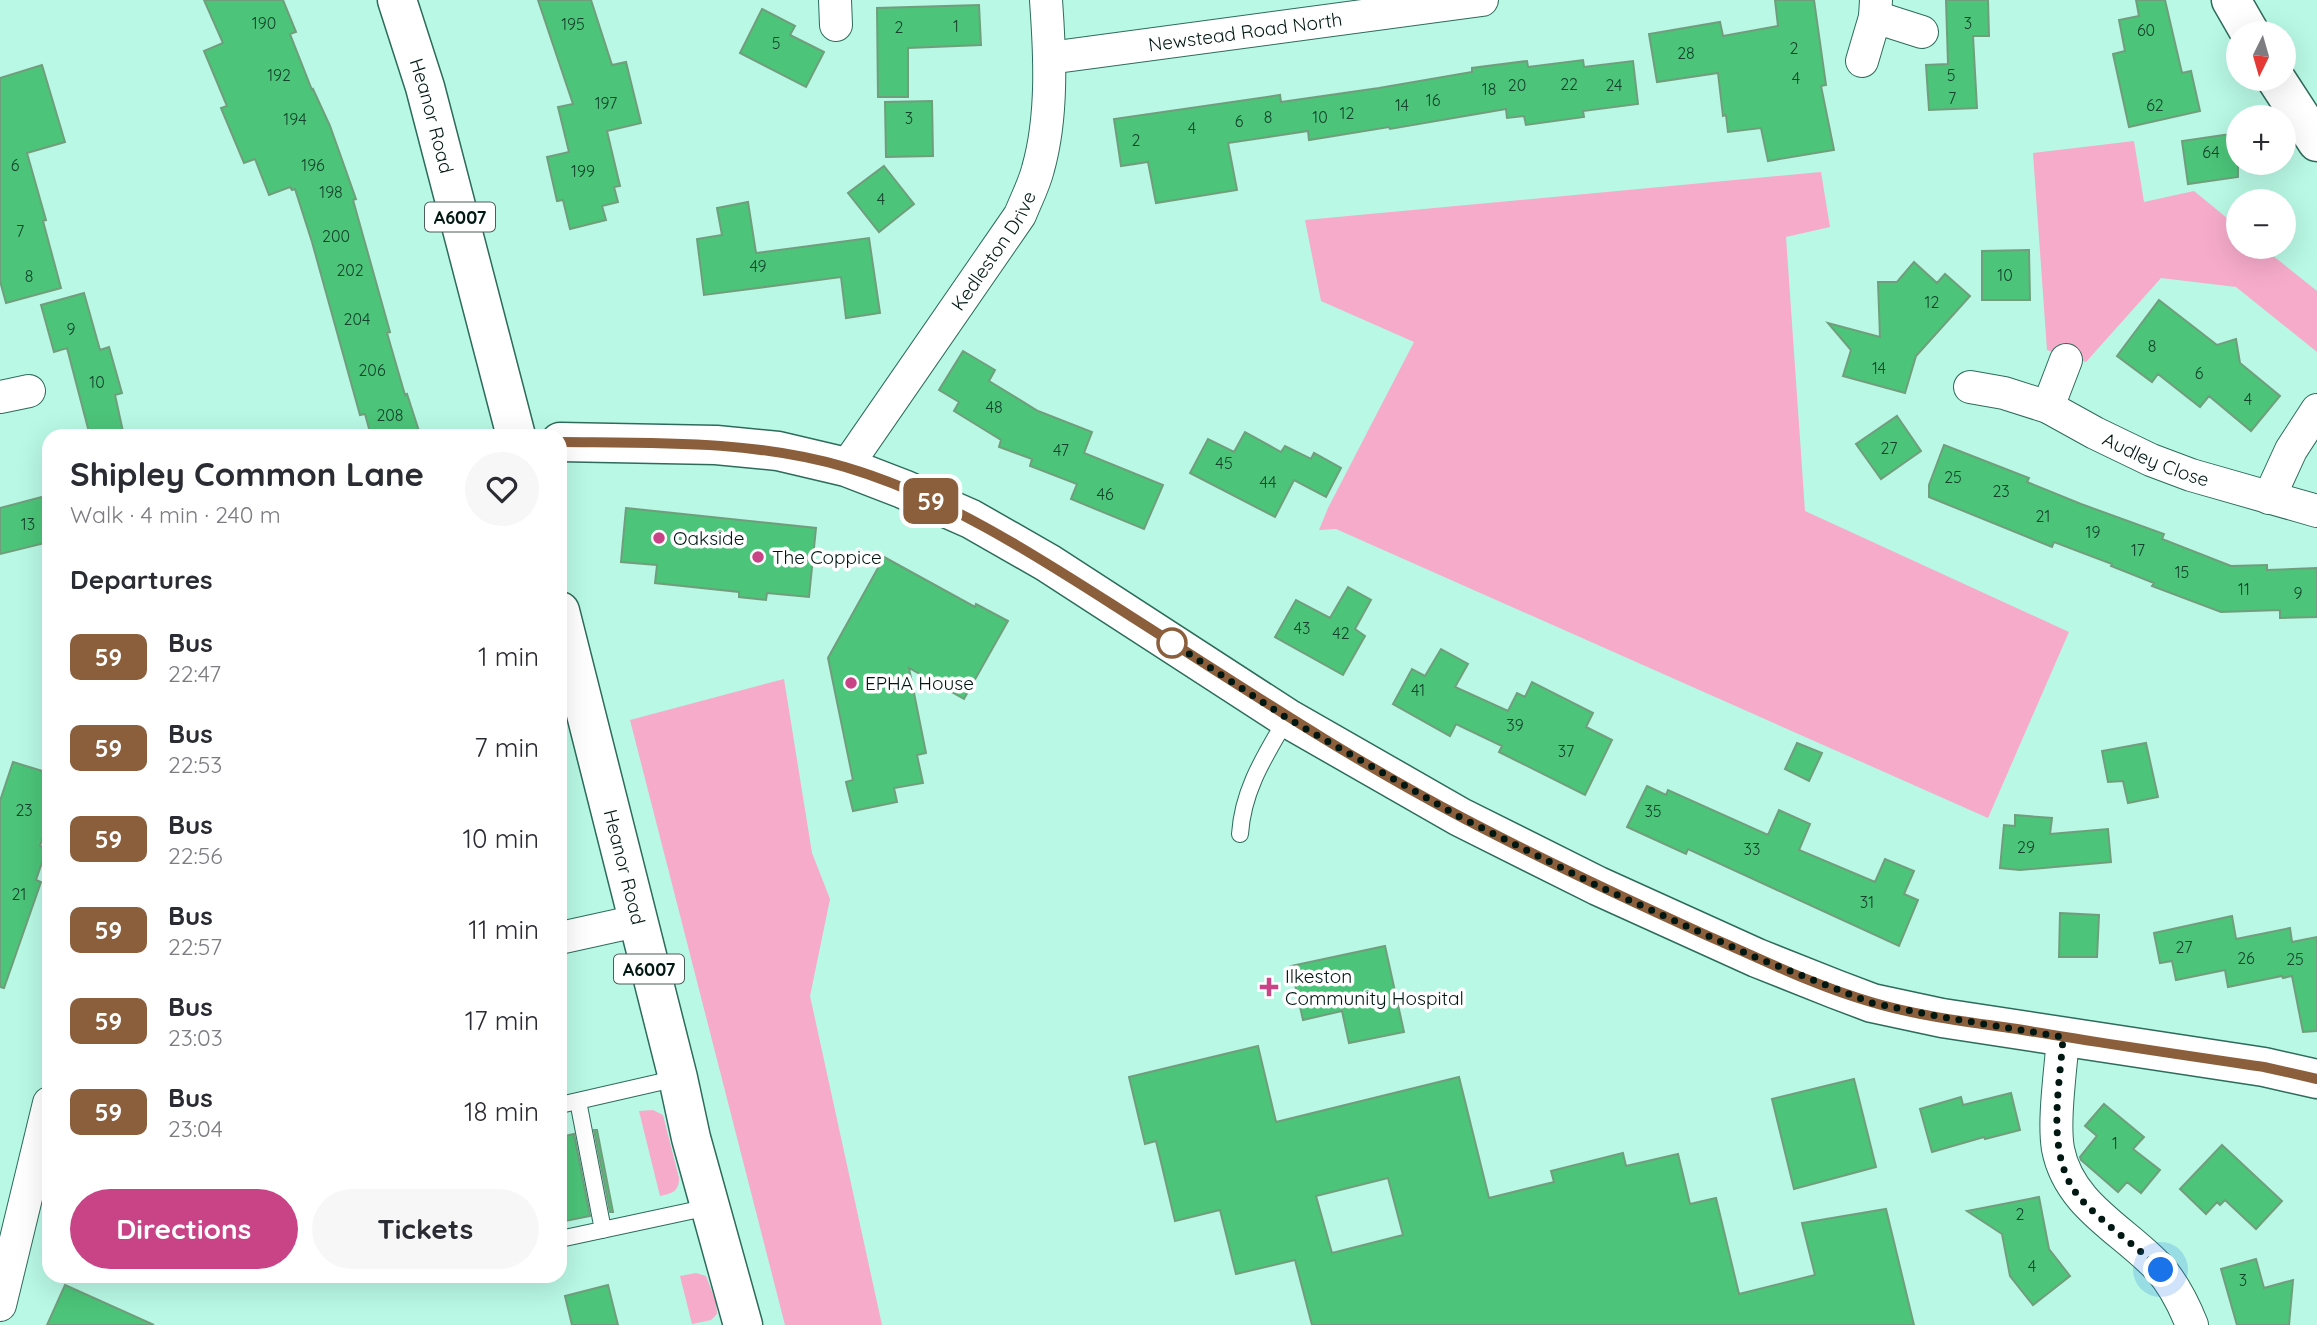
<!DOCTYPE html>
<meta charset="utf-8">
<style>
:root{--surface:#fff;--page:#f7f7f7;--text:#2b2b33;--muted:#7c7c81;--accent:#c94487}
body{margin:0;font-family:Quicksand,sans-serif;background:var(--page);color:var(--text);height:100vh;display:flex;flex-direction:column;font-size:26px;white-space:nowrap}
*{box-sizing:border-box;margin:0}
p{font-size:23px;color:var(--muted)}
.icon{flex:none;width:38px;height:38px;fill:none;stroke:currentColor;stroke-width:2;stroke-linecap:round;stroke-linejoin:round}
.map{position:relative;flex:1;overflow:hidden}
.details{position:absolute;left:42px;top:429px;width:525px;height:854px;display:flex;flex-direction:column;background:var(--surface);border-radius:21px;box-shadow:0 7px 28px #0002}
.details>*{flex:none}
.badge{padding:0 14px;border-radius:10px;font-size:24px;line-height:46px}
.needle{width:46px;rotate:185deg}
.tools{position:absolute;left:2226px;top:21px;display:grid;gap:14px}
.tools a{display:grid;place-items:center;width:70px;height:70px;border-radius:50%;background:var(--surface);box-shadow:0 7px 28px #0002;font-size:35px}
.you{position:absolute;width:35px;height:35px;margin:-18px;border:5px solid #fff;border-radius:50%;background:#1a73e8;box-shadow:0 0 0 10px #1a73e833}
.map>.badge{position:absolute;translate:-50% -50%;box-shadow:0 0 0 4px #fff}
h2{padding:0 28px;font-size:26px;line-height:63px}
.round{display:grid;place-items:center;flex:none;width:74px;height:74px;border-radius:37px;background:var(--page)}
.headline{display:flex;align-items:center;justify-content:space-between;height:119px;padding:0 28px}
h1{font-size:33px;font-weight:700;line-height:52px}
.primary-button{display:flex;gap:14px;margin-top:auto;padding:14px 28px}
.primary-button a{flex:1;height:80px;border-radius:42px;background:var(--accent);color:#fff;font-size:28px;font-weight:700;line-height:80px;text-align:center}
.primary-button a+a{background:var(--page);color:var(--text)}
ul{padding:0;list-style:none}
li{display:flex;align-items:center;gap:21px;height:91px;padding:0 28px}
li div{flex:1}
li b{display:block;font-size:26px}
li em{font-style:normal}
li .badge{min-width:77px;font-weight:700;text-align:center}
.map>svg:first-child{display:block}
.green{fill:#f6abca}
.building{fill:#4cc479;stroke:#709e7d;stroke-width:2;fill-rule:evenodd}
.lines{fill:none;stroke-linecap:round;stroke-linejoin:round}
.lane-casing{stroke:#2e6b5b;stroke-width:18}
.street-casing{stroke:#2e6b5b;stroke-width:34}
.secondary-casing{stroke:#2e6b5b;stroke-width:41}
.primary-casing{stroke:#2e6b5b;stroke-width:41}
.lane{stroke:#fff;stroke-width:16}
.street{stroke:#fff;stroke-width:32}
.secondary{stroke:#fff;stroke-width:38}
.primary{stroke:#fff;stroke-width:38}
.line-casing{stroke:#fff;stroke-width:16}
.line{stroke:#8b5e3c;stroke-width:10}
.walk{stroke:#011812;stroke-width:7;stroke-dasharray:0 12.6}
.poi-dot{fill:#c94487;stroke:#fff;stroke-width:2.5}
.stop-dot{fill:#fff;stroke:#8b5e3c;stroke-width:3.5}
.labels{text-anchor:middle;dominant-baseline:central;stroke-width:7;stroke-linejoin:round;paint-order:stroke}
.number-label{font-size:16px;fill:#14432c}
.shield{fill:#fff;stroke:#4d5d59;stroke-width:2}
.shield-label{font-size:18px;font-weight:bold;fill:#011812}
.street-label{font-size:19px;fill:#011812;stroke:#fff}
.poi-label{font-size:19px;fill:#011812;stroke:#fff;text-anchor:start}
</style>
<div class="map">
<svg width="2317" height="1325" viewBox="0 0 2317 1325">
<rect width="100%" height="100%" fill="#b8f8e4"/>
<path class="green" d="M2134 141 2144 202 2194 191 2238 227V247H2262L2317 291V352L2236 287 2161 278 2086 362 2047 350 2033 153Z
M1821 172 1830 227 1786 237 1805 511 2069 632 1988 818 1336 529 1319 530 1328 508 1414 342 1321 301 1305 220Z
M784 679 812 853 830 899 810 996 882 1325H785L630 720Z
M653 1110 663 1115 679 1178C679 1192 672 1193 660 1196L639 1111Z
M696 1273 706 1276 716 1302 717 1314 711 1320 692 1324 680 1276Z"/>
<path class="building" d="M204 0H283L296 32 290 34 312 90 313 89 330 126 356 199 353 200 390 332 387 333 405 395 407 394 419 431 403 436H371L365 414 360 415 312 242 295 189 292 190 290 187 269 195 255 159 244 163 221 108 227 106 204 51 223 43Z
M538 0H591L612 65 626 62 641 123 607 131 620 186 614 187 618 202 602 206 606 220 570 229 563 200 557 201 547 157 569 152 558 107 573 104Z
M1775 0H1814L1826 85 1821 86 1834 150 1768 161 1761 128 1728 132 1726 115 1723 116 1718 73 1657 82 1649 34 1720 22 1723 36 1778 26Z
M1946 0H1988L1989 36H1973L1977 108 1929 110 1926 65 1948 64Z
M2136 0H2165L2182 73 2191 71 2200 111 2129 127 2113 54 2125 51 2119 20 2139 16Z
M979 5 981 45 908 48V97H878L877 8Z
M762 9 795 26 790 35 824 52 806 87 740 53Z
M1583 60 1584 67 1633 61 1638 104 1583 111 1584 117 1526 125 1524 116 1507 118 1506 109 1390 129 1389 127 1309 140 1308 131 1228 143 1237 190 1156 203 1148 162 1121 166 1114 119 1280 95 1281 102 1379 88 1472 72V68L1527 61 1528 67Z
M42 65 65 142 27 153 46 220 43 221 61 288 6 303 0 281V78Z
M932 101 933 156 886 157 885 102Z
M2238 133V177L2188 184 2182 141Z
M884 166 914 204 879 232 848 193Z
M748 202 756 253 869 238 880 313 846 318 841 277 704 295 697 239 722 235 717 208Z
M2029 250 2030 300H1982V251Z
M1914 262 1937 283 1945 274 1970 296 1916 356 1905 393 1843 376 1851 350 1828 323 1880 337 1878 282H1897Z
M84 293 100 350 109 347 122 393 115 395 124 436H90L67 348 54 352 41 305Z
M2159 300 2217 345 2236 339 2240 363 2280 396 2251 431 2209 396 2200 407 2158 374 2152 382 2117 356Z
M963 351 995 370 989 381 1038 411 1092 432 1084 453 1163 485 1144 529 1071 499 1077 484 1030 466 1032 459 999 447 1001 440 954 411 959 402 939 390Z
M1897 416 1921 451 1881 479 1856 444Z
M1245 432 1281 452 1285 446 1311 459 1314 453 1341 468 1326 497 1294 480 1275 517 1190 473 1208 439 1234 452Z
M1944 445 2029 478 2027 482 2081 504 2164 534 2162 539 2231 566 2267 565V570L2317 568V617L2280 618V610L2221 612 2152 586 2154 583 2111 566 2112 564 2054 542 2052 547 1929 497V485Z
M49 495V542L0 554V508Z
M626 508 816 528 809 597 767 593 766 600 739 597V592L655 583 657 565 621 562Z
M884 557 975 607 976 604 1008 621 964 699 909 668 926 753 917 755 923 783 894 788 897 802 853 811 846 782 853 780 828 658Z
M1348 587 1371 600 1355 629 1365 636 1343 675 1275 637 1296 600 1330 618Z
M1441 649 1468 664 1455 687 1508 711 1517 693 1525 697 1532 682 1593 713 1586 727 1612 740 1585 795 1499 752 1502 746 1456 724 1450 736 1393 704 1412 669 1425 676Z
M1797 743 1822 753 1809 781 1785 769Z
M2146 743 2158 797 2128 803 2123 781 2108 782 2102 751Z
M13 762 49 773V818L40 846 47 848 36 880 41 882 4 988 0 987V801Z
M1647 786 1666 795 1668 790 1768 835 1779 810 1810 824 1799 850 1875 882 1885 859 1914 871 1904 894 1918 900 1899 946 1688 849 1686 854 1627 827Z
M2015 815 2052 818 2050 834 2108 829 2111 862 2020 870 2000 868 2004 825 2015 826Z
M2060 913 2099 915 2097 957H2059Z
M2232 916 2236 939 2290 928 2292 942 2317 937V1031L2303 1032 2292 976 2283 978 2282 976 2228 987 2225 970 2176 980 2172 961 2160 963 2154 933Z
M1385 946 1404 1032 1349 1043 1342 1011 1303 1020 1291 966Z
M1258 1046 1276 1122 1459 1077 1489 1198 1554 1182 1551 1171 1623 1153 1626 1166 1678 1154 1690 1204 1716 1198 1739 1294 1815 1275 1802 1223 1886 1209 1914 1325H1312L1295 1260 1236 1274 1220 1210 1175 1221 1156 1141 1145 1144 1129 1077ZM1388 1178 1403 1235 1332 1253 1316 1196Z
M1854 1079 1876 1167 1794 1189 1772 1099Z
M2011 1093 2020 1130 1985 1139 1984 1137 1932 1152 1920 1109 1961 1097 1963 1105Z
M2104 1104 2144 1137 2133 1149 2160 1170 2141 1193 2127 1182 2118 1192 2081 1160 2080 1157 2097 1136 2085 1126Z
M594 1130H597L613 1212H610Z
M574 1134 590 1216 560 1222V1137Z
M2222 1145 2282 1201 2256 1229 2225 1200 2220 1205 2217 1202 2206 1214 2180 1189Z
M2039 1197 2049 1249 2070 1276 2033 1305 2010 1276 2002 1234 1967 1211Z
M2256 1259 2264 1288 2293 1280 2289 1325H2237L2221 1269Z
M65 1285 154 1325H47Z
M608 1285 618 1325H572L565 1296Z"/>
<g class="lines">
<defs>
<path id="lane" d="M1240 834C1243 789 1265 756 1287 718
M578 1101 603 1230
M560 1105 678 1078
M560 1239 709 1207"/>
<g id="street">
<path d="M835 0 836 25"/>
<path d="M1875 17 1922 32"/>
<path id="s1" d="M1049 58 1482 0"/>
<path d="M1862 61 1875 17 1876 0"/>
<path id="s2" d="M1970 387 2004 393 2048 407 2095 433 2151 460 2191 475 2317 511"/>
<path d="M0 397 29 391"/>
<path d="M2048 407 2066 360"/>
<path id="s3" d="M846 467 1020 215C1026 200 1034 185 1038 169 1053 116 1050 55 1046 0"/>
<path d="M2269 498 2291 450 2317 410"/>
<path d="M560 938 637 921"/>
<path d="M2063 1037C2061 1068 2053 1120 2058 1149 2069 1206 2124 1230 2160 1269 2175 1286 2184 1305 2192 1325"/>
<path d="M0 1305 49 1103"/>
</g>
<path id="secondary" d="M2231 0 2250 33
M2276 79 2317 142
M560 442 716 445 778 451 846 467 903 489 971 519 1048 563 1287 718 1460 817 1598 886 1757 958 1835 989 1872 1003 1942 1018 2264 1067 2317 1079"/>
<g id="primary">
<path id="s4" d="M397 0 425 87 516 436"/>
<path id="s5" d="M560 611 678 1078 691 1138 743 1325"/>
</g>
</defs>
<use href="#lane" class="lane-casing"/>
<use href="#street" class="street-casing"/>
<use href="#secondary" class="secondary-casing"/>
<use href="#primary" class="primary-casing"/>
<use href="#lane" class="lane"/>
<use href="#street" class="street"/>
<use href="#secondary" class="secondary"/>
<use href="#primary" class="primary"/>
</g>
<g class="lines">
<defs>
<path id="line" d="M560 442C655 443 753 440 845 467 950 498 1041 559 1132 617 1242 687 1350 759 1465 819 1545 861 1626 899 1708 936 1761 959 1815 986 1871 1002 1918 1016 1968 1022 2017 1029 2099 1043 2182 1055 2264 1067L2317 1079"/>
</defs>
<use href="#line" class="line-casing"/>
<use href="#line" class="line"/>
<path class="walk" d="M1172 643 1165 638 1287 718 1460 817 1598 886 1757 958 1872 1003 1942 1017 2063 1037C2060 1088 2044 1156 2080 1198 2103 1224 2136 1245 2161 1270"/>
</g>
<g class="poi-dot">
<circle cx="659" cy="538" r="7"/>
<circle cx="758" cy="557" r="7"/>
<circle cx="851" cy="683" r="7"/>
<path d="M1265.5 976.5h7v7h7v7h-7v7h-7v-7h-7v-7h7z"/>
</g>
<circle class="stop-dot" cx="1172" cy="643" r="14"/>
<g class="labels">
<g class="number-label">
<text x="264" y="23">190</text>
<text x="1968" y="23">3</text>
<text x="573" y="24">195</text>
<text x="956" y="26">1</text>
<text x="899" y="27">2</text>
<text x="2146" y="30">60</text>
<text x="776" y="43">5</text>
<text x="1794" y="48">2</text>
<text x="1686" y="53">28</text>
<text x="279" y="75">192</text>
<text x="1951" y="75">5</text>
<text x="1796" y="78">4</text>
<text x="1569" y="84">22</text>
<text x="1517" y="85">20</text>
<text x="1614" y="85">24</text>
<text x="1489" y="89">18</text>
<text x="1952" y="98">7</text>
<text x="1433" y="100">16</text>
<text x="606" y="103">197</text>
<text x="1402" y="105">14</text>
<text x="2155" y="105">62</text>
<text x="1347" y="113">12</text>
<text x="1268" y="117">8</text>
<text x="1320" y="117">10</text>
<text x="909" y="118">3</text>
<text x="295" y="119">194</text>
<text x="1239" y="121">6</text>
<text x="1192" y="128">4</text>
<text x="1136" y="140">2</text>
<text x="2211" y="152">64</text>
<text x="15" y="165">6</text>
<text x="313" y="165">196</text>
<text x="583" y="171">199</text>
<text x="331" y="192">198</text>
<text x="881" y="199">4</text>
<text x="20" y="231">7</text>
<text x="336" y="236">200</text>
<text x="758" y="266">49</text>
<text x="350" y="270">202</text>
<text x="2005" y="275">10</text>
<text x="29" y="276">8</text>
<text x="1932" y="302">12</text>
<text x="357" y="319">204</text>
<text x="71" y="329">9</text>
<text x="2152" y="346">8</text>
<text x="1879" y="368">14</text>
<text x="372" y="370">206</text>
<text x="2199" y="373">6</text>
<text x="97" y="382">10</text>
<text x="2248" y="399">4</text>
<text x="994" y="407">48</text>
<text x="390" y="415">208</text>
<text x="1889" y="448">27</text>
<text x="1061" y="450">47</text>
<text x="1224" y="463">45</text>
<text x="1953" y="477">25</text>
<text x="1268" y="482">44</text>
<text x="2001" y="491">23</text>
<text x="1105" y="494">46</text>
<text x="2043" y="516">21</text>
<text x="28" y="524">13</text>
<text x="2093" y="532">19</text>
<text x="2138" y="550">17</text>
<text x="2182" y="572">15</text>
<text x="2244" y="589">11</text>
<text x="2298" y="593">9</text>
<text x="1302" y="628">43</text>
<text x="1341" y="633">42</text>
<text x="1418" y="690">41</text>
<text x="1515" y="725">39</text>
<text x="1566" y="751">37</text>
<text x="24" y="810">23</text>
<text x="1653" y="811">35</text>
<text x="2026" y="847">29</text>
<text x="1752" y="849">33</text>
<text x="19" y="894">21</text>
<text x="1867" y="902">31</text>
<text x="2184" y="947">27</text>
<text x="2246" y="958">26</text>
<text x="2295" y="959">25</text>
<text x="2115" y="1143">1</text>
<text x="2020" y="1214">2</text>
<text x="2032" y="1266">4</text>
<text x="2243" y="1280">3</text>
</g>
<g class="shield">
<rect x="425" y="202.5" width="70" height="29" rx="5"/>
<rect x="614" y="954.5" width="70" height="29" rx="5"/>
</g>
<g class="shield-label">
<text x="460" y="217">A6007</text>
<text x="649" y="969">A6007</text>
</g>
<g class="street-label">
<text stroke="none"><textPath href="#s1" startOffset="198">Newstead Road North</textPath></text>
<text stroke="none"><textPath href="#s4" startOffset="121">Heanor Road</textPath></text>
<text stroke="none"><textPath href="#s3" startOffset="262">Kedleston Drive</textPath></text>
<text stroke="none"><textPath href="#s2" startOffset="201">Audley Close</textPath></text>
<text stroke="none"><textPath href="#s5" startOffset="264">Heanor Road</textPath></text>
</g>
<g class="poi-label">
<text x="673" y="538">Oakside</text>
<text x="772" y="557">The Coppice</text>
<text x="865" y="683">EPHA House</text>
<text x="1285" y="976">Ilkeston<tspan x="1285" dy="22">Community Hospital</tspan></text>
</g>
</g>
</svg>
<div class="tools">
<a><svg class="needle" viewBox="-14 -14 28 28"><path d="M0-13l5 13h-10z" fill="#e53935"/><path d="M0 13l5-13h-10z" fill="#7c7c81"/></svg></a>
<a>+</a>
<a>−</a>
</div>
<div class="you" style="left:2161px;top:1270px"></div>
<b class="badge" style="left:931px;top:501px;background:#8b5e3c;color:#fff">59</b>
<section class="details">
<div class="headline"><div><h1>Shipley Common Lane</h1><p>Walk · 4 min · 240 m</p></div><a class="round"><svg class="icon" aria-label="heart" viewBox="0 0 24 24"><path d="M12 20l-8-8c-3-5 5-10 8-4 3-6 11-1 8 4z"/></svg></a></div>
<h2>Departures</h2>
<ul>
<li><span class="badge" style="background:#8b5e3c;color:#fff">59</span><div><b>Bus</b><p>22:47</p></div><em>1 min</em></li>
<li><span class="badge" style="background:#8b5e3c;color:#fff">59</span><div><b>Bus</b><p>22:53</p></div><em>7 min</em></li>
<li><span class="badge" style="background:#8b5e3c;color:#fff">59</span><div><b>Bus</b><p>22:56</p></div><em>10 min</em></li>
<li><span class="badge" style="background:#8b5e3c;color:#fff">59</span><div><b>Bus</b><p>22:57</p></div><em>11 min</em></li>
<li><span class="badge" style="background:#8b5e3c;color:#fff">59</span><div><b>Bus</b><p>23:03</p></div><em>17 min</em></li>
<li><span class="badge" style="background:#8b5e3c;color:#fff">59</span><div><b>Bus</b><p>23:04</p></div><em>18 min</em></li>
</ul>
<div class="primary-button"><a>Directions</a><a>Tickets</a></div>
</section>
</div>
